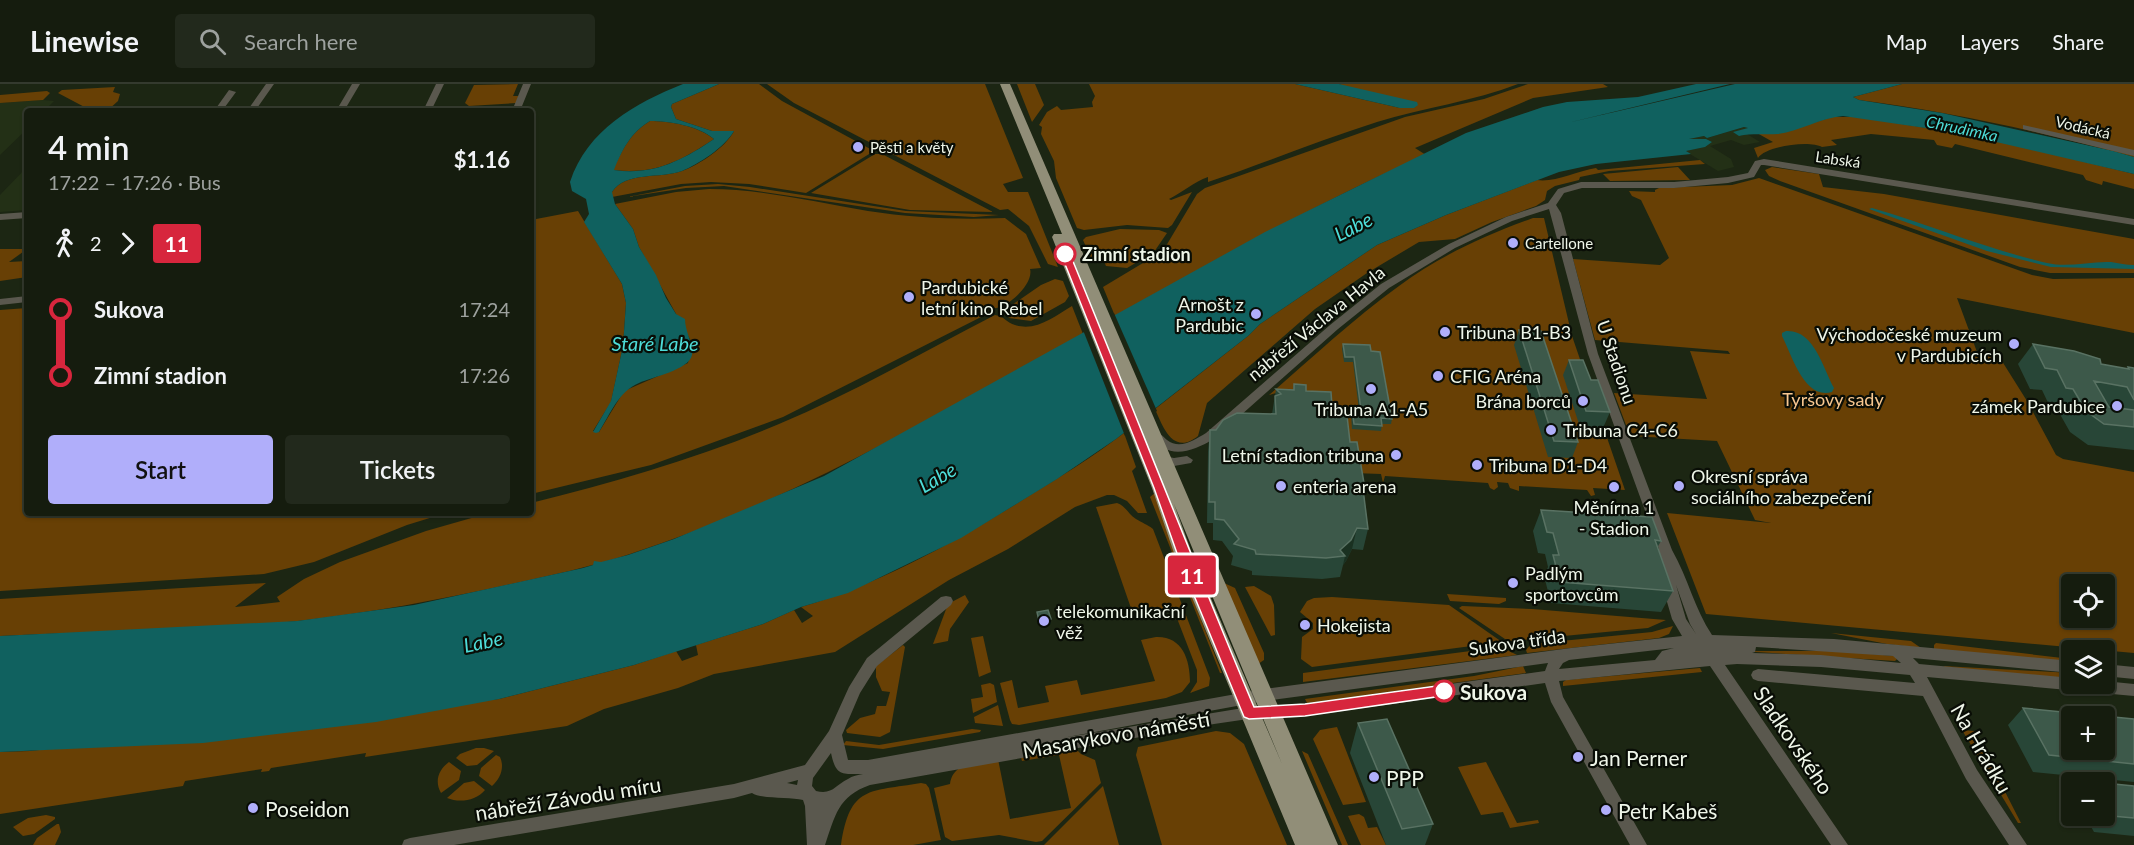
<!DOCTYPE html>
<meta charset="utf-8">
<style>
:root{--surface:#151c0e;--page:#22291c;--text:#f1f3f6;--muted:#9da19e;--line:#343a2e;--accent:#b0aefa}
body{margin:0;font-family:Lato,sans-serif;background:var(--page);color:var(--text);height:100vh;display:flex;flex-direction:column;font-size:22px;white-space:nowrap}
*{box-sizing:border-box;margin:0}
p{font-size:20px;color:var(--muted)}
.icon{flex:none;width:33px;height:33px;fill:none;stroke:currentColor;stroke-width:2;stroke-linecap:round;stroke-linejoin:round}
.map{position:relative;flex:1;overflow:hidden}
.side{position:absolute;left:24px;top:24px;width:510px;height:408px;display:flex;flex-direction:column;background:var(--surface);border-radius:6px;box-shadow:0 2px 4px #0004,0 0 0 2px var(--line)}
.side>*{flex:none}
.badge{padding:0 12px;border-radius:4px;font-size:21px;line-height:39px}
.tools{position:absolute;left:2061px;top:490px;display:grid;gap:12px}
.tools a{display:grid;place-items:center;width:54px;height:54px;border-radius:6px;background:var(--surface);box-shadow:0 2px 4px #0004,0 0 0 2px var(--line);font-size:30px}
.map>.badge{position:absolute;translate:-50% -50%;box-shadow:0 0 0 3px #fff}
.legs{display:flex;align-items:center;gap:9px;height:66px;padding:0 24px;font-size:20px}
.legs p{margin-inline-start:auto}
.head{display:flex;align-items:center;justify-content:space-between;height:102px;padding:0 24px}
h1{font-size:33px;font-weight:600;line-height:45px}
.cta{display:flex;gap:12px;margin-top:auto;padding:12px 24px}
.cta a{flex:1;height:69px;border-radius:6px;background:var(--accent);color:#111;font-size:24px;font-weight:600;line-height:69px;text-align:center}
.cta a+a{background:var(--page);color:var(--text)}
ul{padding:0 24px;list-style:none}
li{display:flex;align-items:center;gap:21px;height:66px;font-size:22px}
li i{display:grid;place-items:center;width:9px;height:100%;margin:0 8px;background:currentColor}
li i::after{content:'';width:15px;height:15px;margin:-8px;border:4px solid;border-radius:50%;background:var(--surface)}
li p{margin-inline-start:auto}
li:first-child i{background:linear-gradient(#0000 50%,currentColor 0)}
li:last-child i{background:linear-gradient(currentColor 50%,#0000 0)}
header{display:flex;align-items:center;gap:36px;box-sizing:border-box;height:84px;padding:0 30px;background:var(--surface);border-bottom:2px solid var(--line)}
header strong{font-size:28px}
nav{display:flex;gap:33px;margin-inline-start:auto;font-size:21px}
.search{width:420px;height:54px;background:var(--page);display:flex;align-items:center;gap:15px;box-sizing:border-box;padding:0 21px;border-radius:6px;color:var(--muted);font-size:22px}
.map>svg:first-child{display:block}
.built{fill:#233016}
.green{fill:#684005;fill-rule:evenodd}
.water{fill:#10615f;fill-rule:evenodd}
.pier{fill:#1c2613}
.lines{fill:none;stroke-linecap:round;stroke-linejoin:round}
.minor{fill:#5a584e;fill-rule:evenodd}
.major{fill:#918e78;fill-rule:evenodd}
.wall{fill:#284637}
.shaded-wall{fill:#1a3121}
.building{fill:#3d594a;stroke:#597263;stroke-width:1.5;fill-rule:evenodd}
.line-1{fill:#d7263d;stroke:#fff;stroke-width:1.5}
.poi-dot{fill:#b0aefa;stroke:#090d06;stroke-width:2}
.stop-1-dot{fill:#fff;stroke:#d7263d;stroke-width:3}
.labels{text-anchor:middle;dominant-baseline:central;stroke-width:4.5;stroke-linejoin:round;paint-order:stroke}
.far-street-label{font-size:15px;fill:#eff6e9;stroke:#090d06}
.far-poi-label{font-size:15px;fill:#eff6e9;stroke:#090d06;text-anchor:start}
.far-water-label{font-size:16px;font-style:italic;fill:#4ddcd8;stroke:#090d06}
.stop-label{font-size:18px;font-weight:bold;fill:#eff6e9;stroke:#090d06;text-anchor:start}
.poi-label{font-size:18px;fill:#eff6e9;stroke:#090d06;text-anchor:start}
.street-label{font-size:18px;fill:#eff6e9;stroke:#090d06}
.park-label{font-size:18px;fill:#f8c790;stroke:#090d06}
.water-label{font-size:20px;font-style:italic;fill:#4ddcd8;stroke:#090d06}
.near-stop-label{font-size:21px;font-weight:bold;fill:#eff6e9;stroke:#090d06;text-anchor:start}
.near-street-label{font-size:21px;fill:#eff6e9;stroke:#090d06}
.near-poi-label{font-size:21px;fill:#eff6e9;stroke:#090d06;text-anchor:start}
</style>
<header>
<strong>Linewise</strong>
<div class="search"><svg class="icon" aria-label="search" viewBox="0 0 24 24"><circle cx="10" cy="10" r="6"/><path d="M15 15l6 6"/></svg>Search here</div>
<nav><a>Map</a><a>Layers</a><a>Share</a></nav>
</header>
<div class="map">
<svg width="2134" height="761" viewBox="0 0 2134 761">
<rect width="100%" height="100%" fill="#1c2613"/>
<path class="built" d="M43 16 54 17 44 27H27V45L0 71V19Z
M1744 43 1748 44 1739 52 1747 50 1760 58 1744 61 1731 56 1710 62 1731 75 1734 83 1718 87 1685 67 1704 63 1706 55H1688L1704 52 1707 54Z
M27 83V126L0 128V111Z"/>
<path class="green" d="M518 0 513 12H519L516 19 469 22 465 19 474 1Z
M719 0H759L782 17 874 67 806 109 749 100 711 98 681 100 612 113V108C625 87 661 95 682 87 699 81 726 63 734 47H712L676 35 671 23 672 20Z
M767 0H985L1023 94 1003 100 1008 108H1028L1058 183 1048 180 1029 142 1008 125 1000 126 794 19Z
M1017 0H1035L1044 21 1032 38Z
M1089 0H1295L1400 24 1339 0H1518C1474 17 1423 24 1377 38 1320 56 1265 79 1208 98V93C1194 98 1183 108 1169 115L1171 116 1192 108 1172 141 1168 144 1127 141 1084 146 1077 144 1056 94 1054 77 1041 50 1042 43 1039 41 1047 28 1057 22 1061 26 1093 23 1092 18 1095 12Z
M1528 0H1603L1608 3 1533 14 1415 64 1426 71C1318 118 1218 176 1115 232L1103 203 1163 167 1197 110 1205 104 1405 33 1484 15Z
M1902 0H2134V73C2044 48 1951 28 1859 16L1853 13Z
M115 3 113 8 120 10 118 17 107 27H92L58 9 62 6Z
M47 7 50 9 43 16 0 19V11Z
M1832 33H1857L1953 48 1975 53V55L1980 56V54L2016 61 2134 90V105L2103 97 2102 101 2086 96 2083 91 1955 60 1952 64 1937 61 1934 56 1871 50 1831 56 1837 61 1822 63C1810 56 1765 62 1758 74L1754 64 1773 58 1757 49 1776 50Z
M650 37C670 37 698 42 714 55 681 77 655 91 613 86 622 66 631 48 650 37Z
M875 70H882L993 128 910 126 811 109Z
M1700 76 1705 80 1609 87 1580 93 1579 96 1555 102 1547 107 1545 116 1536 122 1492 138 1455 155 1419 158 1367 189 1315 225 1207 319 1198 352C1173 372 1163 343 1155 325L1248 252 1260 240 1377 161 1446 131 1537 96C1553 99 1578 87 1596 84L1598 86Z
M1678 83 1690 96 1610 97 1603 90Z
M1772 83 1819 90 1823 103 1884 110 2134 155V189H2050L2020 183 1780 97 1769 92 1765 86Z
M1759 94 2032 191 2053 195 2134 194V249L1957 214 1977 268 2000 274 2027 317 2056 371 2063 375 2134 388V569L1706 530 1667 429 1771 439 1755 436 1717 357 1632 352 1629 349 1614 309 1707 315 1690 267 1730 270 1728 267 1595 256 1573 175 1660 181 1669 174 1641 116 1632 112 1629 107 1655 108V106L1659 104 1732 101ZM2072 501H2104V534H2072Z
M718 100 750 103 906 127 999 131 974 133 905 129 724 102 686 104 627 113 685 102Z
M709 105C762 105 815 118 868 127 913 134 959 136 1005 134L1026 150 1041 184 1030 185C1034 199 1010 222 996 224 985 226 973 224 962 225L963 227 991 228 783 333 651 381 531 410V136L578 127 622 200 626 219 623 262 611 318 593 347 599 348 624 307 688 279 691 257 639 163 633 145 615 120 676 108Z
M1533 134H1544L1572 252 1625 406 1593 404 1595 411 1591 412 1587 406 1519 402V407L1510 404 1508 399 1497 398 1498 403 1494 406 1490 404 1488 399 1385 392 1383 399 1381 390 1353 389 1276 309 1269 311C1312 274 1353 235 1399 202 1439 172 1486 151 1533 134Z
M1120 145 1159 146 1167 149 1154 168 1127 184 1106 182 1101 171 1091 174 1083 156 1086 153Z
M0 165H27L9 178 27 177V193L0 197Z
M1055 195 1063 197 1069 212 1065 218 1031 237 1009 234 1005 229 1006 225 1041 201Z
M1072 222 1083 250C937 332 790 418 630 470 590 483 548 492 507 501 438 516 369 529 298 537 200 547 99 547 0 552V515L266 499 235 523 280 518 277 513 304 495 340 478 426 447 489 429H531V419C615 398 699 374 779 340 853 309 923 268 995 231 1004 232 1007 239 1015 241 1036 248 1055 232 1072 222Z
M27 224V429H446L407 441 314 478 264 490 0 507V226Z
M1124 349 1136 383 1132 387 1147 429H1138L1127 417 1114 411H1107L1075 423 1008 465 949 496 835 568 714 590 678 604 604 625 567 642 365 673 366 669 271 684 269 687 261 688 262 685 185 697 183 702 0 730V668L30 667 499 615 634 581 676 567 682 577 698 571 696 561 763 540 794 526 802 539 813 532 801 523C882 499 953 459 1024 415 1058 394 1093 373 1124 349Z
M1156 408 1172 462 1222 589H1220L1150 413Z
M1117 419C1126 422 1128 430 1136 435 1142 439 1147 440 1153 445L1210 594 1209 602 1190 609 1197 598V586L1173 524 1133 530 1096 423Z
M1224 499 1235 504 1264 569V576L1258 580Z
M1254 502 1271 512 1274 521 1275 551 1271 552 1245 503Z
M1447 510 1506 514V517L1499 520 1450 517Z
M965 511 969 518 950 545 948 557 933 560 948 520Z
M1314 514 1332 513 1449 521 1502 558 1312 583 1301 575 1302 553 1313 545V539L1300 528 1307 517Z
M1462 522 1532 525 1666 536 1648 544 1512 557 1505 555 1459 524Z
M1673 542 1669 550 1659 554 1527 569 1526 566 1531 560 1652 548Z
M1831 549 1911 557 1921 564 1887 560Z
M983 552 991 588 979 593 971 554Z
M1156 553C1182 552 1190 575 1190 598L1182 608 1166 614 1019 641 1012 640 1010 636 1000 599 1012 596 1018 624 1049 618 1045 602 1077 596 1081 611 1155 597 1141 556Z
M1936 559 2071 575V578L1934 565V561Z
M903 561 905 563 890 648 880 653 847 649 846 646 860 634 875 630 877 622H886L890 608 882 607 876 593V582Z
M1501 563 1517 571 1303 598V589Z
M1740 567H1838L1894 572 1897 575 1895 577Z
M1523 582 1526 589 1307 619 1305 615 1474 592Z
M1943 582 2071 589V595L1945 583Z
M1700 584 1702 588 1563 602V598L1566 596Z
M990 599 994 601 997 618 973 629 971 615 983 613 981 601Z
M998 621 1003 642 975 639 974 633Z
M1337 643 1366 718 1343 721 1313 655 1320 646Z
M972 645 981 646 980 648 883 665 843 661 846 657 879 661Z
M1962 646 1974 647 2021 739H2018Z
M1216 647 1230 649 1244 660 1287 761H1162L1136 671 1138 663Z
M476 664H484L494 667 477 681 467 682 456 674 460 670Z
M1075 664 1081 670 1095 676 1101 699 1042 757 1036 758 999 751 952 757 945 753 934 704 950 700C953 677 979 679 998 675L1010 735 1071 724 1059 671 1022 677 1020 670Z
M1302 667 1308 670 1348 761H1342Z
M496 671 500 673C505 684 500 695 492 702L479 692 481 684Z
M449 678 461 687 459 696 441 709C434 697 439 685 449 678Z
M1486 678 1517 739 1538 736 1539 739 1510 744 1503 728 1481 731 1458 683Z
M474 697 485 706C476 717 459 719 447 714L464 699Z
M921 699 926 700 929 704 941 756 913 761H841C850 701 869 708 921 699Z
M1103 702 1119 761H1044Z
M1359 730 1364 733 1368 744 1377 743 1386 761H1361L1348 732Z
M46 731 55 733V735L34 750 23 752 13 743 28 734Z
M57 740H59L61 748 55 761H33L37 754Z"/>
<path class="water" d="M683 0H719L672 20 671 23 676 35 712 47H734C725 63 699 80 682 87 661 95 625 87 612 108L615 120 633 145 639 163 656 191 666 214 676 230 685 235C685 248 694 261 692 271 689 286 652 293 639 299 619 307 610 330 599 348L596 349 593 348 611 317 623 262 626 219 622 200 584 138 589 130 586 115 572 107 570 98C587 46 635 19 683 0ZM650 37C669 37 699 42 714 55 683 76 653 92 614 86 622 66 631 48 650 37Z
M1295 0H1339L1417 18 1418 21 1414 24H1400Z
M1696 0H1730L1567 39 1735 0H1902L1853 13 1859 16 1942 29 2113 67 2134 73V90L1953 48 1843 32C1820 34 1800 47 1778 50 1765 51 1752 49 1739 52L1733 48 1748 44 1744 43 1707 54 1704 52 1689 55H1706L1712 58 1705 63 1686 67 1691 70 1596 80 1559 88 1446 131 1377 161 1260 240 1248 252 1116 355 1057 395 961 454 848 509 801 523 763 540 634 581 499 615 376 638 203 659 0 668V552L297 537 414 521 583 484 593 481 594 477 601 478 628 471 674 455 824 392 1265 148 1466 49 1543 23 1567 18 1638 13Z
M1872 124C1930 141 1987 165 2047 179 2068 184 2090 177 2111 178 2119 179 2126 181 2134 181V185L2051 183 1987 167 1869 125Z
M1786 247C1814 245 1823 284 1834 304L1832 308C1804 316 1792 271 1782 252V249Z"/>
<path class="pier" d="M1114 229 1157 327 1125 352 1083 246Z"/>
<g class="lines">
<path class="minor" d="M266 0H274L255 27H247Z
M352 0H360L344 27H336Z
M436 0H444L431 27H423Z
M523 0H531L520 27H477L481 25 514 22Z
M229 6 236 8 222 27H214Z
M2023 41 2134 66V72L2023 45Z
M1764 75 2134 135V141L1764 81H1761L1754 93 1728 99 1674 104H1582L1564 109 1556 121 1561 129 1598 270 1672 466C1688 494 1695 526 1712 551L1834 555 2072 577V589L1913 574 1919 580 2072 594V600H2104V597L2134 600V612L1927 593 1977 686 2027 761H2009L1966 695 1923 612 1758 597 1753 595 1751 591 1753 587 1758 585 1915 599 1910 591 1821 583 1737 580 1725 581 1848 761H1831L1710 582 1559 597 1563 613 1647 761H1630L1551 618 1545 599 1305 632 1255 634 1214 640 870 701C838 712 835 732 825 761H807L805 722 803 716C790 713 760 715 752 709L734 714 454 761H402L404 756 410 754 734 700 805 681 829 647 849 603 867 574 941 513 946 512 951 513 953 517 951 521 877 582 860 609 842 651 848 676H868L1264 605 1571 564 1682 552 1672 535 1663 504 1658 468 1659 465 1588 270 1549 125 1512 137 1455 164 1389 204 1338 245 1214 355C1191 368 1168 377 1149 351L1155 347C1161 349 1163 353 1167 356 1180 366 1194 356 1206 349L1330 241 1381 200 1449 160 1506 133 1548 119 1558 105 1581 98H1674L1728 93 1748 89 1755 77ZM1676 501 1690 540 1696 550 1686 535ZM1756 563 1893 572 1901 579 1821 571 1752 569 1755 568ZM1674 564 1662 567 1655 576 1559 585 1563 579 1569 576ZM1548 579 1545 587 1305 620 1255 622 1062 654 1264 617ZM831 669C836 692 841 690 863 690 858 691 852 692 848 695 835 701 833 711 816 707L812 702 813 694ZM798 696 797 701 787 699Z
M27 128V134L0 136V130Z
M27 212V218L0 221V215Z
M1159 371 1174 374 1187 372 1193 376 1191 379 1174 382 1155 378 1153 375Z
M2104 580 2134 583V595L2104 592Z"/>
<path class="major" d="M1000 0H1010L1338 761H1295L1176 475 1152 404 1052 153 1054 150H1062ZM1174 420 1282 680 1194 475Z"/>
</g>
<path class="wall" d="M1519 246 1578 358 1572 374 1548 373 1514 261Z
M1343 260 1371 267 1392 335 1391 340H1382L1381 347 1352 345 1351 331 1352 325 1359 326 1353 278H1344L1342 265Z
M2033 260 2101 280 2127 285 2128 283 2134 284V366L2088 361 2070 348 2057 325H2051L2042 306 2030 305 2018 280Z
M1569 276 1591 296 1610 328 1603 344 1580 343 1563 291Z
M1294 300 1306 307 1332 322 1350 358 1365 405 1364 410 1368 445 1363 466 1352 465 1346 477 1343 481 1340 493 1322 495 1252 491V487L1231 481 1233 472 1222 457 1213 456V439H1207L1208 367 1210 346H1216L1272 330 1276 305 1293 306Z
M1541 426 1661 457 1657 464 1673 507 1661 528 1551 519 1544 492 1548 483 1545 470 1538 469 1533 447Z
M2023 624 2134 635V698L2033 688 2008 641Z
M1358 639 1433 740 1425 761H1386L1350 669Z
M2104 699 2134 702V752L2094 748 2085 732H2104Z"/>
<path class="shaded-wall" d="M1357 444 1352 465 1346 477 1343 481 1345 472 1340 466Z
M1051 535V540L1039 542V537Z"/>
<path class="building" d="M1519 246 1541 247 1578 358 1554 357Z
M1343 260 1370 261 1371 267 1380 268 1392 335 1381 334 1382 342 1354 340 1352 325 1361 326 1354 273H1345Z
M2033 260 2074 267 2100 275 2101 280 2129 285 2128 283 2134 284V316L2127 303 2094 297 2109 323 2134 326V343L2104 340 2086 327 2073 305 2066 304 2057 286 2045 284Z
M1569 276H1583L1591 296H1598L1610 328 1586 327Z
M1294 300 1306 301V307L1331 308 1332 322 1346 323 1350 358H1357L1365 405H1363L1368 445 1357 444 1351 456 1340 466 1345 472 1326 474 1256 470 1255 466 1234 460 1239 455 1224 436 1215 435V418H1209L1210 346H1216L1223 336 1237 329 1276 330 1275 312 1281 310 1276 305 1294 306Z
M1541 426 1652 433 1661 457 1655 456 1673 507 1560 498 1553 471H1559L1553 449 1547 448Z
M1048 526 1051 535 1039 537 1037 528Z
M2023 624 2134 635V680L2049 671ZM2072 633H2104V666H2072Z
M1387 635 1433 740 1402 745 1358 639Z
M2104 699 2134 702V734L2112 732 2104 718Z"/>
<path class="line-1" d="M1065 167 1070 170C1132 321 1191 473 1254 623L1305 620 1444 601 1449 603 1451 607 1449 611 1305 632 1249 635 1244 633 1179 475 1154 404 1061 170Z"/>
<g class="poi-dot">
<circle cx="858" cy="63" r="6"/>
<circle cx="1513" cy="159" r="6"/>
<circle cx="909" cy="213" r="6"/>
<circle cx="1256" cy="230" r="6"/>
<circle cx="1445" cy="248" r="6"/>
<circle cx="2014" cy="260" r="6"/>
<circle cx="1438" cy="292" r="6"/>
<circle cx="1371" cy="305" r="6"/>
<circle cx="1583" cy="317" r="6"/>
<circle cx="2117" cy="322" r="6"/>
<circle cx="1551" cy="346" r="6"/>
<circle cx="1396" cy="371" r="6"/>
<circle cx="1477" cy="381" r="6"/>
<circle cx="1281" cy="402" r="6"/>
<circle cx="1679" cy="402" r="6"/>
<circle cx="1614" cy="403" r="6"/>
<circle cx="1513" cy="499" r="6"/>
<circle cx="1044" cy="537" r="6"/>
<circle cx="1305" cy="541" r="6"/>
<circle cx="1578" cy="673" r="6"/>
<circle cx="1374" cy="693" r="6"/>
<circle cx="253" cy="724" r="6"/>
<circle cx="1606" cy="726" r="6"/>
</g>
<g class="stop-1-dot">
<circle cx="1065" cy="170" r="10"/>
<circle cx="1444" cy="607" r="10"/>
</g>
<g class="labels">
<g class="far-street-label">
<text transform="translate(2083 43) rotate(13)">Vodácká</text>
<text transform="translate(1838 75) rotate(8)">Labská</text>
</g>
<g class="far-poi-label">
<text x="870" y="63">Pěsti a květy</text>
<text x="1525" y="159">Cartellone</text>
</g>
<g class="far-water-label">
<text transform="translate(1962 44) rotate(12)">Chrudimka</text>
</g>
<g class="stop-label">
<text x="1082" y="170">Zimní stadion</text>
</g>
<g class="poi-label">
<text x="921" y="203">Pardubické<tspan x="921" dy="21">letní kino Rebel</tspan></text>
<text x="1244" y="220" text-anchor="end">Arnošt z<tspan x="1244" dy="21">Pardubic</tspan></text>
<text x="1457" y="248">Tribuna B1-B3</text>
<text x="2002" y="250" text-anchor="end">Východočeské muzeum<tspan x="2002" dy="21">v Pardubicích</tspan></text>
<text x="1450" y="292">CFIG Aréna</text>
<text x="1571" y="317" text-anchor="end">Brána borců</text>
<text x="2105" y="322" text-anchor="end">zámek Pardubice</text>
<text x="1371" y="325" text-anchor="middle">Tribuna A1-A5</text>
<text x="1563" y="346">Tribuna C4-C6</text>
<text x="1384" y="371" text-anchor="end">Letní stadion tribuna</text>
<text x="1489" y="381">Tribuna D1-D4</text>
<text x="1691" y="392">Okresní správa<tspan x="1691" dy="21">sociálního zabezpečení</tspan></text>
<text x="1293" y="402">enteria arena</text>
<text x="1614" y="423" text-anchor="middle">Měnírna 1<tspan x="1614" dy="21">- Stadion</tspan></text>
<text x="1525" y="489">Padlým<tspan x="1525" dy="21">sportovcům</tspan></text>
<text x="1056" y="527">telekomunikační<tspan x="1056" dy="21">věž</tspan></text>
<text x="1317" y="541">Hokejista</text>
</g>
<g class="street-label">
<text transform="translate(1316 239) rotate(-39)">nábřeží Václava Havla</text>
<text transform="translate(1617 278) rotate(71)">U Stadionu</text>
<text transform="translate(1517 558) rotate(-8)">Sukova třída</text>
</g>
<g class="park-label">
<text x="1833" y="315">Tyršovy sady</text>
</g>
<g class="water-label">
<text transform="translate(1353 142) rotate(-27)">Labe</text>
<text x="655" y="259">Staré Labe</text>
<text transform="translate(937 393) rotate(-30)">Labe</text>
<text transform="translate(483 557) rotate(-12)">Labe</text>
</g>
<g class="near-stop-label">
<text x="1460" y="607">Sukova</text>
</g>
<g class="near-street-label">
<text transform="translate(1116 650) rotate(-10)">Masarykovo náměstí</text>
<text transform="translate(1794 656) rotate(56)">Sladkovského</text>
<text transform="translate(1982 664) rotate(60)">Na Hrádku</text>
<text transform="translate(568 714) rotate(-9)">nábřeží Závodu míru</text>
</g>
<g class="near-poi-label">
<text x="1590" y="673">Jan Perner</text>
<text x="1386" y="693">PPP</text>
<text x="265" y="724">Poseidon</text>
<text x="1618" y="726">Petr Kabeš</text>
</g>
</g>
</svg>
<div class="tools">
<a><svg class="icon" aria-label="locate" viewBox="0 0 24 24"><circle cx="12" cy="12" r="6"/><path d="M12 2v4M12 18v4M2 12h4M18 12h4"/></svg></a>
<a><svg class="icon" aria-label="layers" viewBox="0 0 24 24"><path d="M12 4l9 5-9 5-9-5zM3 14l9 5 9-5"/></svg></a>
<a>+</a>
<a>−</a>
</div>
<b class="badge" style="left:1192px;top:491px;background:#d7263d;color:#fff">11</b>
<section class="side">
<div class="head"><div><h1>4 min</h1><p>17:22 – 17:26 · Bus</p></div><b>$1.16</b></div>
<div class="legs"><svg class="icon" aria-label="walk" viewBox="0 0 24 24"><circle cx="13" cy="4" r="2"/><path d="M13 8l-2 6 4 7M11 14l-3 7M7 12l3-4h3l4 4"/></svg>2<svg class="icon" aria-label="forward" viewBox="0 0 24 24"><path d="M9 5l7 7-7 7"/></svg><b class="badge" style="background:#d7263d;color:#fff">11</b></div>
<ul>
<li><i style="color:#d7263d"></i><b>Sukova</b><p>17:24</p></li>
<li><i style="color:#d7263d"></i><b>Zimní stadion</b><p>17:26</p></li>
</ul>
<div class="cta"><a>Start</a><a>Tickets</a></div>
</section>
</div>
